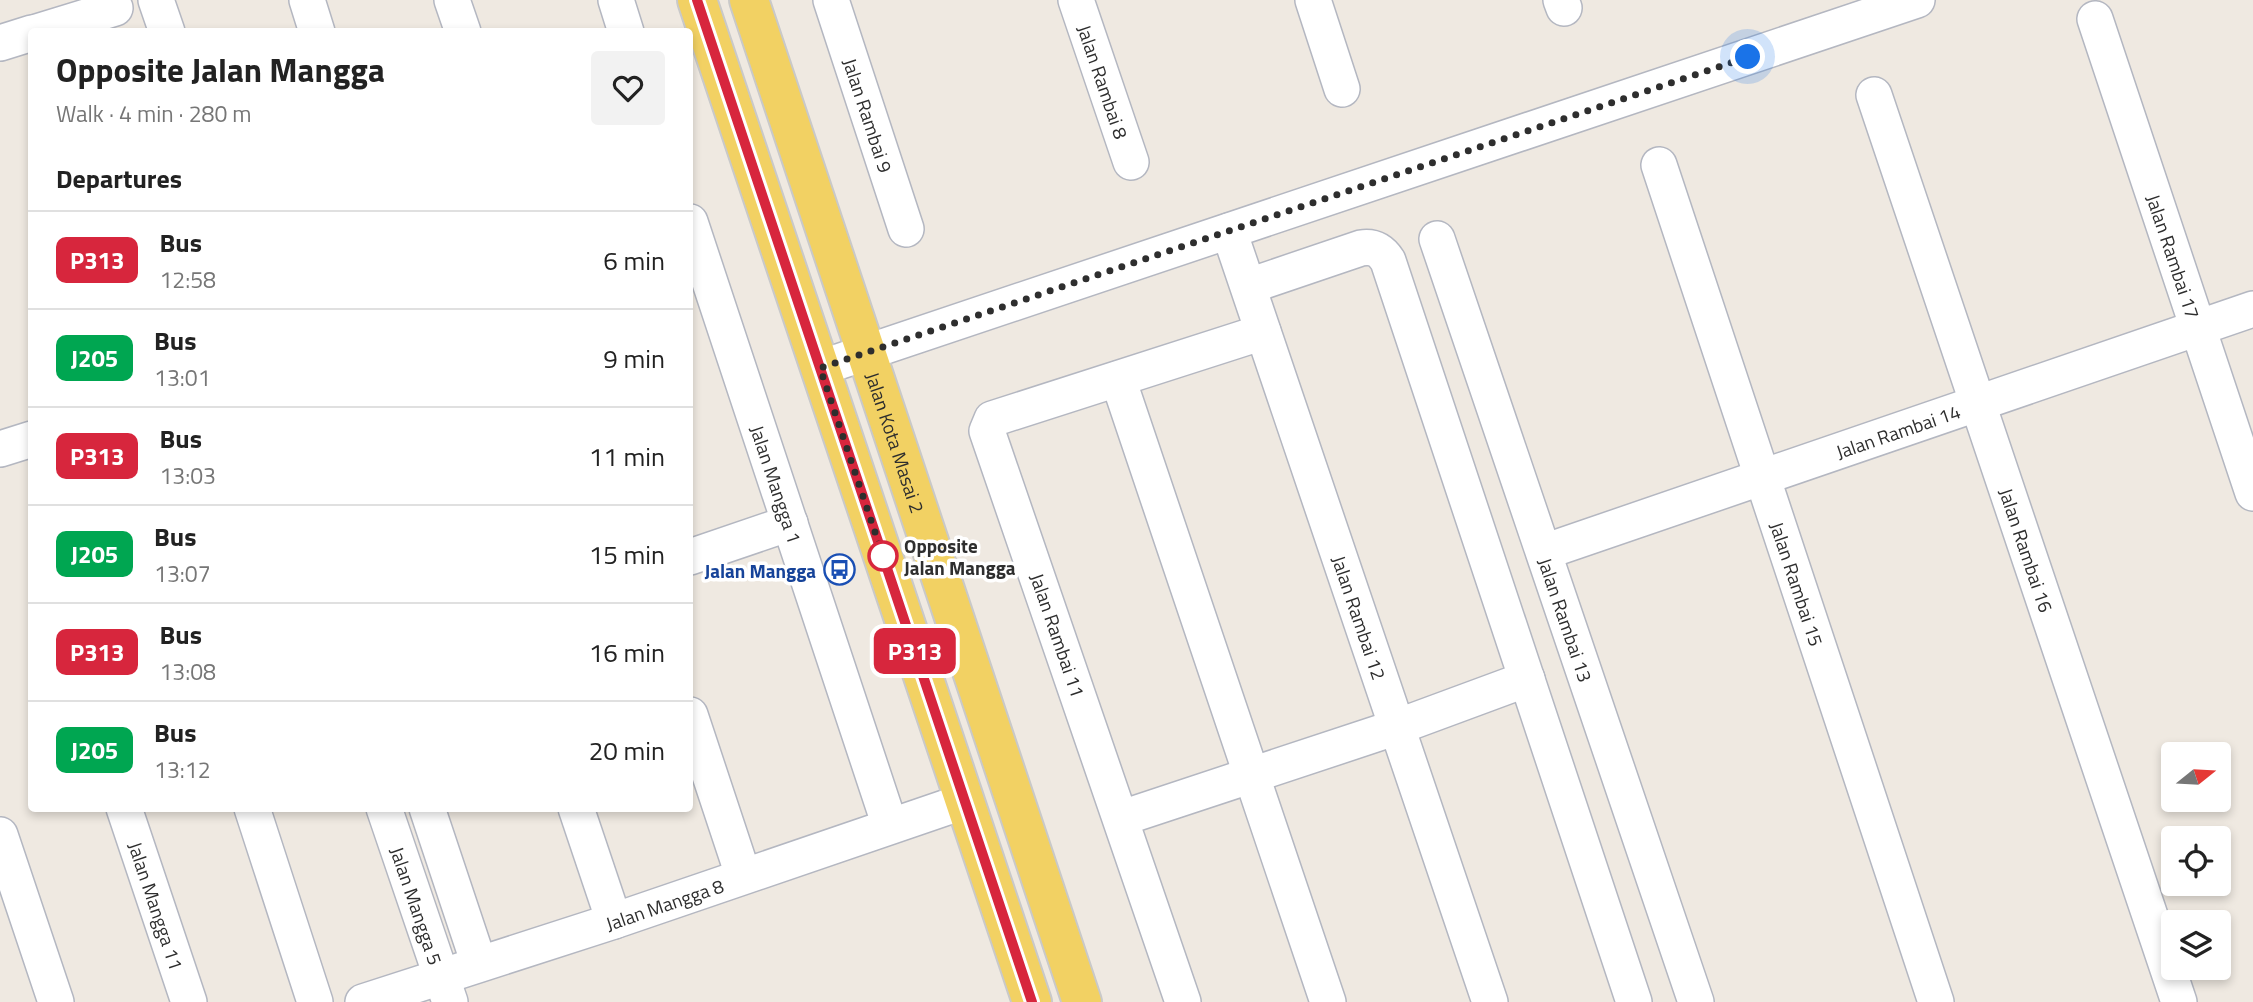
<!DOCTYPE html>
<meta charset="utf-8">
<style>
:root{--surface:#fff;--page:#f2f2f2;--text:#222;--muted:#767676;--line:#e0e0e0}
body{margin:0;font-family:"Titillium Web",sans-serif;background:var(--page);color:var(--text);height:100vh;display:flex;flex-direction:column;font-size:26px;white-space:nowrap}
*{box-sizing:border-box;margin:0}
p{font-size:23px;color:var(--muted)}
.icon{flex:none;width:38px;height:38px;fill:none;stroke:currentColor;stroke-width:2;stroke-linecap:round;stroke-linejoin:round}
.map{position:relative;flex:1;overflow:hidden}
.drawer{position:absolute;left:28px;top:28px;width:665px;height:784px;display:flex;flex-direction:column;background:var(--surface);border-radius:7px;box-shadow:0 4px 10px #0003}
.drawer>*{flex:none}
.badge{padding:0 14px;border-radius:10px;font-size:24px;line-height:46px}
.needle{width:46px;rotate:72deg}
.tools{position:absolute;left:2161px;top:742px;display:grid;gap:14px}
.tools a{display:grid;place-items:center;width:70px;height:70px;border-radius:7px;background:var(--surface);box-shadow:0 4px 10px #0003;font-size:35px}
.you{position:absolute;width:35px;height:35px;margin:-18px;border:5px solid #fff;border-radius:50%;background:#1a73e8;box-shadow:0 0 0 10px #1a73e833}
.map>.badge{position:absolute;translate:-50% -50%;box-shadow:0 0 0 4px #fff}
h2{padding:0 28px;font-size:26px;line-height:63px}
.round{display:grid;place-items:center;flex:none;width:74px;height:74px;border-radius:7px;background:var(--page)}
.headline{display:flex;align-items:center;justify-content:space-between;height:119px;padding:0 28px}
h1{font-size:33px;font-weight:700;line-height:52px}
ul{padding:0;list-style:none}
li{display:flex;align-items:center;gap:21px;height:98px;padding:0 28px;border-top:2px solid var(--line)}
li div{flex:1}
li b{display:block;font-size:26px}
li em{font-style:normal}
li .badge{min-width:77px;font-weight:700;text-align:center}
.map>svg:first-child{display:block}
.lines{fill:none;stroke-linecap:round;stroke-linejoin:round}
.minor-casing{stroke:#b4b7c1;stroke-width:38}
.major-casing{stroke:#c9c9c9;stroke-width:42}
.minor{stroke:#fff;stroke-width:35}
.major{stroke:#f2d163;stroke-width:38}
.line-casing{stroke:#fff;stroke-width:16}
.line{stroke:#d7263d;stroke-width:10}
.walk{stroke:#2e2e2e;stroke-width:7;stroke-dasharray:0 12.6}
.stop-dot{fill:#fff;stroke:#d7263d;stroke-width:3.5}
.labels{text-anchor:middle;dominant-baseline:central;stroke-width:7;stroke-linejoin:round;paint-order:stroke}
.street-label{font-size:19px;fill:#2e2e2e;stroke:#fff}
.stop-label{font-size:19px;font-weight:bold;fill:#2e2e2e;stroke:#fff;text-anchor:start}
.transit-label{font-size:19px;font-weight:bold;fill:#164399;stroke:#fff;text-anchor:end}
</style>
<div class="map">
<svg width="2253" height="1002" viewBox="0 0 2253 1002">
<rect width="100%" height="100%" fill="#efe9e1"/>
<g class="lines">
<defs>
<g id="minor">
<path d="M156 0 167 32"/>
<path d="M307 0 317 32"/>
<path d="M452 0 463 32"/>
<path d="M616 0 626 32"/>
<path id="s1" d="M831 0 906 229"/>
<path id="s2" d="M1076 0 1131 162"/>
<path d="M1313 0 1342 89"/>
<path d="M1561 0 1564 8"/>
<path id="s3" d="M2095 19 2253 493"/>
<path d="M37 32 115 8"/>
<path d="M0 43 32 33"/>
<path id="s4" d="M1874 95 2179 1002"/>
<path id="s5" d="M1659 165 1936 1002"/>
<path id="s6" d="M690 222 890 826"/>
<path id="s7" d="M1229 231 1490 1002"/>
<path id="s8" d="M1437 239 1696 1002"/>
<path d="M1249 286 1361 248C1374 246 1381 250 1388 261L1634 1002"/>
<path d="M820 368 1917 0"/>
<path d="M1118 379 1328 1002"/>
<path d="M0 449 32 439"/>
<path id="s9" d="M1544 552 2253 309"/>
<path d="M690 557 790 523"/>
<path d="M690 715 743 875"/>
<path id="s10" d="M124 808 189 1002"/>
<path d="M252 808 315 1002"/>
<path id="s11" d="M384 808 450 1002"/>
<path d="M427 808 479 964"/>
<path d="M576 808 614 921"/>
<path d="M1122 818 1397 727 1527 679"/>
<path d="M0 835 56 1002"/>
<path id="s12" d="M363 1002 614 921 965 801"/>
<path d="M1183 1002 987 431 992 419 1263 332"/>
</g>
<g id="major">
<path d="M697 0 1032 1002"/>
<path id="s13" d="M749 0 1082 1002"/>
</g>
</defs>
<use href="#minor" class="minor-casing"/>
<use href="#major" class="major-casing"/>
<use href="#minor" class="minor"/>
<use href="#major" class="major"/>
</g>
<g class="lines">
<defs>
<path id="line" d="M697 0 1032 1002"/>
</defs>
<use href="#line" class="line-casing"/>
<use href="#line" class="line"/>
<path class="walk" d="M883 556 820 368 1748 57"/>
</g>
<defs>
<symbol id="bus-ring" viewBox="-11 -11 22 22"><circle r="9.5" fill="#fff" stroke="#1a4fb4" stroke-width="1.5"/><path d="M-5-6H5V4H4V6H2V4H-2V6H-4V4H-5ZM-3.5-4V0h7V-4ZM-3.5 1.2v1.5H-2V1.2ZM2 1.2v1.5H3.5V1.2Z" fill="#1a4fb4"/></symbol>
</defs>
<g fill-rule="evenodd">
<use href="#bus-ring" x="822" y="552" width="35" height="35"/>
</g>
<circle class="stop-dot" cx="883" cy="556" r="14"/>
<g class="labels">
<g class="street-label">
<text stroke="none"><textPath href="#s2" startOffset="86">Jalan Rambai 8</textPath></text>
<text stroke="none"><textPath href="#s1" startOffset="121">Jalan Rambai 9</textPath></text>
<text stroke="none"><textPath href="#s3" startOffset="250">Jalan Rambai 17</textPath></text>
<text stroke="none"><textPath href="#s9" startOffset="374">Jalan Rambai 14</textPath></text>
<text stroke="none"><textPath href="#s13" startOffset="466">Jalan Kota Masai 2</textPath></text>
<text stroke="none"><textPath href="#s6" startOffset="276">Jalan Mangga 1</textPath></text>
<text stroke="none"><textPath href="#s4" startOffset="480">Jalan Rambai 16</textPath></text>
<text stroke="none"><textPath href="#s5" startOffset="441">Jalan Rambai 15</textPath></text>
<text stroke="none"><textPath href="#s7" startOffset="408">Jalan Rambai 12</textPath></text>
<text stroke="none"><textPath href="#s8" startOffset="402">Jalan Rambai 13</textPath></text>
<text transform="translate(1058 635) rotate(71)">Jalan Rambai 11</text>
<text stroke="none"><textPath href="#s12" startOffset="317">Jalan Mangga 8</textPath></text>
<text stroke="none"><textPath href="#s10" startOffset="103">Jalan Mangga 11</textPath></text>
<text stroke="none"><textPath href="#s11" startOffset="103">Jalan Mangga 5</textPath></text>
</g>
<g class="stop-label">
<text x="904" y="545">Opposite<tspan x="904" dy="22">Jalan Mangga</tspan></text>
</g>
<g class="transit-label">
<text x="816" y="570">Jalan Mangga</text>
</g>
</g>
</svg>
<div class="tools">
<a><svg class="needle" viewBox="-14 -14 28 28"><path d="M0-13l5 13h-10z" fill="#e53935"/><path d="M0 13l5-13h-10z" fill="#767676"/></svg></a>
<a><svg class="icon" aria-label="locate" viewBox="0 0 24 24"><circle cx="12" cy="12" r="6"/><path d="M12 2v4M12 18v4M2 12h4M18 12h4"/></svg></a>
<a><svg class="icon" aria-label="layers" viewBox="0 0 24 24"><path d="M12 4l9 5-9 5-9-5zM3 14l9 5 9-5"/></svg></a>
</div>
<div class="you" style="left:1748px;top:57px"></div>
<b class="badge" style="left:915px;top:651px;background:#d7263d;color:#fff">P313</b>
<section class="drawer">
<div class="headline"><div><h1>Opposite Jalan Mangga</h1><p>Walk · 4 min · 280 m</p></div><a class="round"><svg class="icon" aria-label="heart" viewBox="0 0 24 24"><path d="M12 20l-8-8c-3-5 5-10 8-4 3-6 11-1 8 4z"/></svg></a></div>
<h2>Departures</h2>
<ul>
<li><span class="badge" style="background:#d7263d;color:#fff">P313</span><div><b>Bus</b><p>12:58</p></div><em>6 min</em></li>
<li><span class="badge" style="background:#00a651;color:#fff">J205</span><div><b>Bus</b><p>13:01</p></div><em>9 min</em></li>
<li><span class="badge" style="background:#d7263d;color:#fff">P313</span><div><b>Bus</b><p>13:03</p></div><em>11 min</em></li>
<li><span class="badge" style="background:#00a651;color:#fff">J205</span><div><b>Bus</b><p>13:07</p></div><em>15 min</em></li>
<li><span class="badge" style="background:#d7263d;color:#fff">P313</span><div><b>Bus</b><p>13:08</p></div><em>16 min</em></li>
<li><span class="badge" style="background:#00a651;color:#fff">J205</span><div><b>Bus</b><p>13:12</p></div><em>20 min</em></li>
</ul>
</section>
</div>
